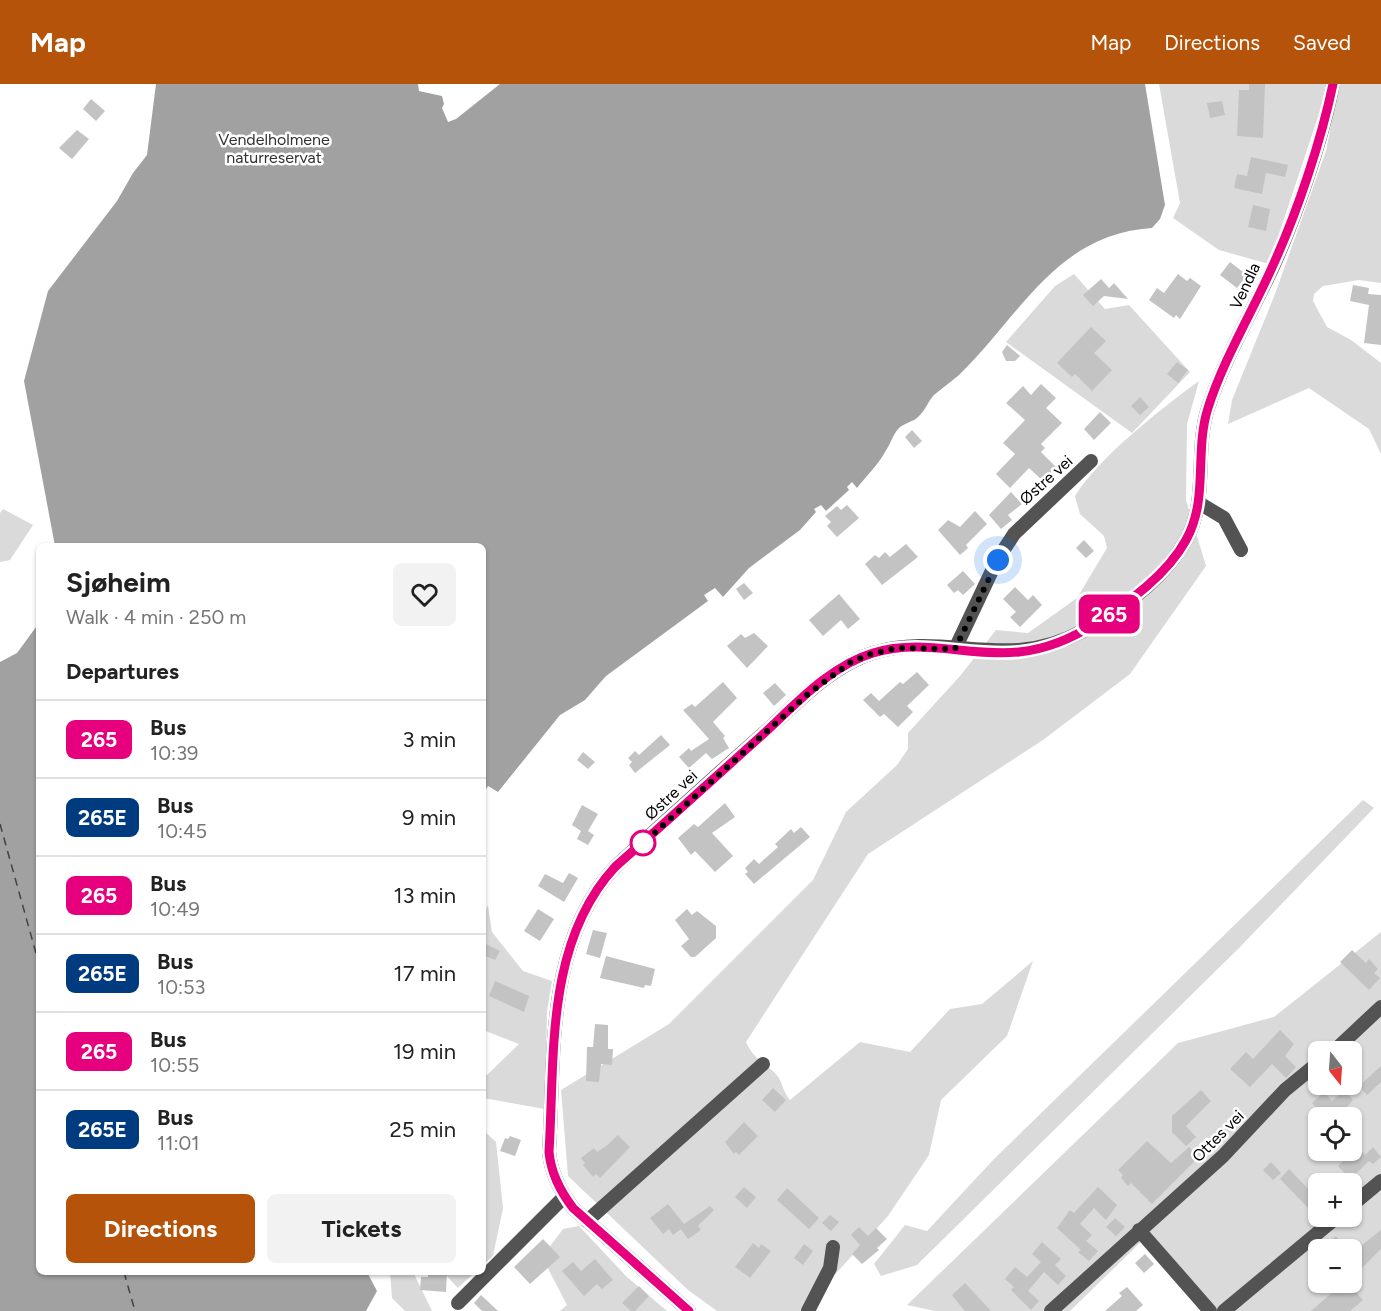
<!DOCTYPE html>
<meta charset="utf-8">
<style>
:root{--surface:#fff;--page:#f2f2f2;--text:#222;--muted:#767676;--line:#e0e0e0;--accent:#b45309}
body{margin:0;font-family:Figtree,sans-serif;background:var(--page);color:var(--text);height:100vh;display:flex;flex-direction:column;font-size:22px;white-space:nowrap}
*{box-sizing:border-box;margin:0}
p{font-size:20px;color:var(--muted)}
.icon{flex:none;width:33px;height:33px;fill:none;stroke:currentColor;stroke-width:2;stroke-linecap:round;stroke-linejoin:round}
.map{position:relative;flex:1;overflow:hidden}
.panel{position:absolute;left:36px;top:459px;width:450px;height:732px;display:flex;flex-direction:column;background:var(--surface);border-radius:9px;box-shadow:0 2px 4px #0004}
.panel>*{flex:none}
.badge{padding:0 12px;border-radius:9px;font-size:21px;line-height:39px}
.needle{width:39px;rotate:163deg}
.buttons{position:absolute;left:1308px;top:957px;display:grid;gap:12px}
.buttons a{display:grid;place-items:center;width:54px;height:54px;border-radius:9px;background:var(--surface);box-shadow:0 2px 4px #0004;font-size:30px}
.you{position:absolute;width:30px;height:30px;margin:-15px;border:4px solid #fff;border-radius:50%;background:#1a73e8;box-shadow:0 0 0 9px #1a73e833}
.map>.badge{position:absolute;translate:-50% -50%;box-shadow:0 0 0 3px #fff}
h2{padding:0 30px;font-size:22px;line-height:54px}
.round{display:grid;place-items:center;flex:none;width:63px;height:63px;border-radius:9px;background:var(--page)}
.overview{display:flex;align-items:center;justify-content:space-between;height:102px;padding:0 30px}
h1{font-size:28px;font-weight:700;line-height:45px}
.cta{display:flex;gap:12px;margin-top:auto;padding:12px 30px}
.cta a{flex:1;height:69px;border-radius:9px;background:var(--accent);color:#fff;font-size:24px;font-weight:700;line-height:69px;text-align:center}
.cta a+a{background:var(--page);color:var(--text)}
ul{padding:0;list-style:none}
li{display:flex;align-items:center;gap:18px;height:78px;padding:0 30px;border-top:2px solid var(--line)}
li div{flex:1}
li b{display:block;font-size:22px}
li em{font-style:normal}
li .badge{min-width:66px;font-weight:700;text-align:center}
header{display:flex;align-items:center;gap:36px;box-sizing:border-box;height:84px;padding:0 30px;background:var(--accent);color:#fff}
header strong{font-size:28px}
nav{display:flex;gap:33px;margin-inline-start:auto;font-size:21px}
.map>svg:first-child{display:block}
.green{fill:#dadada;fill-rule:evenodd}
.water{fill:#a1a1a1}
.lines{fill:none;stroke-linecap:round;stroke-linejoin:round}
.ferry{stroke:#424242;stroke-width:1.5;stroke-dasharray:8 6;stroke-linecap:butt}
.building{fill:#c3c3c3}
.minor{stroke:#535353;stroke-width:14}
.line-casing{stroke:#fff;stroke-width:14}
.line{stroke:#e6007e;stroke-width:9}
.walk{stroke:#000;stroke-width:6;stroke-dasharray:0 10.8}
.stop-dot{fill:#fff;stroke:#e6007e;stroke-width:3}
.labels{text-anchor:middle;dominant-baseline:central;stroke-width:5;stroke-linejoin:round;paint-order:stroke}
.park-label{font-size:16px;fill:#313131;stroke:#fff}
.street-label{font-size:16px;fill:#000;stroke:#fff}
</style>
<header>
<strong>Map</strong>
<nav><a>Map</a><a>Directions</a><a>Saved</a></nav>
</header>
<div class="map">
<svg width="1381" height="1227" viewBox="0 0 1381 1227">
<rect width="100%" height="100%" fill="#fff"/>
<path class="green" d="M1159 0H1329L1269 180 1219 166 1173 134 1180 119Z
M1339 0H1381V199L1359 196 1323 202 1314 210 1313 217 1327 243 1351 256 1381 279V370L1369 345 1309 304 1228 340 1232 316 1275 210 1326 67Z
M1074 190 1105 225 1129 221 1190 288 1132 349 1006 258 1055 202Z
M1199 297 1187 340 1186 416 1206 482 1130 590 1043 656 868 770 746 958C755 978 769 980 779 994 783 1002 784 1009 790 1016L860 958 910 968 950 925 982 920 1033 877 1007 952 941 1016 929 1071 888 1132 802 1227H717L688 1206 568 1092 561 1006 669 940 813 796 846 728 897 681 908 665V649L960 592 996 546 1028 549 1077 514 1107 464 1104 452 1080 430 1075 412C1099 373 1162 324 1199 297Z
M3 425 33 441 10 476 0 478V429Z
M1363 716 1374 724 1240 863 917 1181 881 1192 874 1180 905 1141 927 1147 994 1075Z
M488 821 492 848 523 887 552 897 547 927 545 1025 483 1014V989L487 991 519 960 483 946V832Z
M1381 848V1227H1219L1146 1153 1070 1227H935L907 1221 1178 959 1274 933ZM1318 968H1352V1000H1318ZM1318 1034H1352V1066H1318ZM1318 1100H1352V1132H1318ZM1318 1166H1352V1198H1318Z
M483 1046 496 1058 503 1124 493 1172 483 1181Z
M579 1142 627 1193 667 1227H560L567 1221 542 1173 563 1145Z
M390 1188H421L414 1190 432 1227H405L392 1214Z
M443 1188H475L458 1204Z"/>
<path class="water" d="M156 0H418L419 7 442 12 444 20 442 24 448 38 456 35 500 0H1145L1165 121 1160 135 1152 144C1056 150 1021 231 959 291 951 298 942 304 934 311 928 317 926 326 918 333 913 338 904 339 899 344 893 350 890 361 885 368 878 381 866 392 857 404L852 398 847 403 849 406 826 427 821 421 814 425 816 428 800 446 749 484 723 513 715 504 704 511 708 517 606 592 585 616 560 631 498 708 488 702 483 710V462H55L24 297 48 207 117 117 133 89 147 71Z
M39 539V1188H367L377 1207 366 1227H0V578L17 569Z"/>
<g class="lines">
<path class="ferry" d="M0 740 39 880
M124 1188 135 1227"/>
</g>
<path class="building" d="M1249 0H1265L1263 54 1237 52 1239 6H1249Z
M91 15 105 27 96 37 83 25Z
M1222 17 1225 31 1210 34 1207 19Z
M77 46 89 55 72 75 59 64Z
M1251 73 1288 81 1285 93 1266 89 1262 110 1234 104 1237 90 1247 92Z
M1253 121 1270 125 1266 147 1248 143Z
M1230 178 1247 191 1237 204 1220 191Z
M1178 190 1187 197 1190 194 1201 202 1180 235 1176 231 1174 234 1149 216 1157 204 1164 209Z
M1101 195 1109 204 1114 199 1128 215 1104 212 1093 222 1083 211Z
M1353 201 1369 204 1368 210 1381 211V261L1364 259 1369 221 1350 217Z
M1091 243 1106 257 1094 269 1112 286 1092 307 1075 290 1072 293 1057 279Z
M1007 261 1020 272 1015 277H1006L1002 268Z
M1177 278 1188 286 1178 299 1167 290Z
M1041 300 1056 314 1046 324 1062 339 1041 360 1045 364 1041 368 1056 383 1043 397 1029 384 1010 404 996 390 1015 370 1003 359 1025 336 1006 319 1023 302 1031 311Z
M1140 313 1149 323 1140 331 1131 322Z
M1100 328 1111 339 1094 356 1084 345Z
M912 346 922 357 914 364 905 353Z
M1011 408 1022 420 1008 431 1012 436 1001 445 989 431Z
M847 421 859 434 837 453 827 442 831 438 825 432 837 422 841 426Z
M975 427 987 440 966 461 968 464 960 471 938 446 948 436 960 443Z
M1084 456 1094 467 1086 474 1076 464Z
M906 460 918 473 882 501 865 480 875 471 879 474 885 468 890 473Z
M963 487 975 500 963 511 958 506 954 509 947 501Z
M744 499 753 509 744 516 736 505Z
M1015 503 1028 516 1033 511 1042 521 1020 543 1010 533 1016 528 1003 515Z
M839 510 860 535 848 545 841 536 823 552 809 536Z
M754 549 768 562 747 584 727 562 741 550 745 554Z
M917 588 929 601 907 622 913 628 898 643 884 630 880 633 863 616 871 609 879 617 900 598 903 600Z
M723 598 737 614 713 638 725 652 723 654 729 664 712 675 706 669 689 684 679 673 689 664 691 667 709 655 683 626 692 620 695 623Z
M775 599 786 611 774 622 763 609Z
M661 651 670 661 635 689 629 681 632 678 628 674 635 667 639 671Z
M583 668 595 678 588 685 577 676Z
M725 719 735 733 712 749 733 772 715 788 695 767 691 771 678 754 694 740 698 743Z
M582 721 598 730 588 747 594 751 588 761 577 755 581 747 572 741Z
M801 743 810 753 754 800 745 790 748 788 745 784 754 775 759 780 778 763 775 760 791 745 794 749Z
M569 789 578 794 564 818 538 802 545 790 563 799Z
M538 825 554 835 540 857 524 847Z
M687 825 692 831 697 827 716 842V854L695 873H691L681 862 689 855 675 836Z
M593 846 607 849 600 874 586 870Z
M486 860 500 867 495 876 483 871Z
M1352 866 1366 879 1369 875 1378 885 1374 889 1380 894 1369 906 1340 878Z
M606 872 655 885 651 902 645 901 644 904 600 894Z
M495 897 529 912 524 928 489 912Z
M595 940 608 941V965H613L612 981 601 980 599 998 586 997 587 963H593Z
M1280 946 1294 960 1285 972 1296 983 1286 994 1272 980 1250 1003 1230 985 1246 968 1253 975Z
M1381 982V998L1367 1011 1359 1002Z
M773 1004 786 1016 775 1028 762 1016Z
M1201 1006 1211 1017 1186 1042 1196 1053 1186 1062 1172 1048V1032Z
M1344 1006 1353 1016 1337 1034H1326L1312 1019 1324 1008 1332 1017Z
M744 1038 758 1052 739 1071 736 1068 734 1070 725 1058Z
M618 1051 630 1063 600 1094 596 1090 593 1093 583 1081 585 1079 581 1074 594 1064 597 1068 606 1062Z
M510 1052 521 1056 515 1072 500 1067 505 1054 508 1055Z
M1147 1057 1171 1079 1189 1063 1199 1073 1152 1120 1131 1099 1128 1102 1121 1094 1123 1091 1118 1086Z
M1358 1063 1365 1071 1373 1063 1381 1073 1373 1080 1369 1077 1350 1095 1338 1082 1344 1076 1340 1072 1346 1066H1354Z
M1271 1078 1281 1089 1273 1096 1263 1086Z
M1289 1085 1318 1115V1121L1312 1128 1280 1095Z
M744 1103 756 1113 747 1124 735 1113Z
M1098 1103 1117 1121 1106 1136 1094 1124 1080 1140 1092 1151 1086 1157 1098 1167 1089 1177 1078 1168 1081 1166 1057 1144 1070 1126 1074 1129Z
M787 1104 819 1134 809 1145 777 1116Z
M668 1120 684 1140 710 1122 714 1126 698 1142 701 1146 688 1155 681 1145 673 1151 669 1145 663 1150 650 1134Z
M830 1131 839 1138 831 1147 822 1139Z
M1115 1134 1125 1143 1116 1152 1106 1143Z
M859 1143 868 1152 876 1144 887 1155 877 1164 879 1166 862 1180 852 1170 860 1161 851 1151Z
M1381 1146V1165L1357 1189 1352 1182V1164L1359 1158 1362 1161Z
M1336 1152 1347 1166H1320Z
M543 1155 560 1173 530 1200 514 1183Z
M1042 1158 1061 1175 1055 1181 1066 1192 1058 1201 1044 1188 1028 1207 1039 1217 1031 1226 1011 1206 1014 1203 1005 1195 1015 1183 1027 1193 1041 1178 1032 1170Z
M753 1159 759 1164 761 1160 771 1167 750 1194 735 1183Z
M804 1160 813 1167 803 1181 794 1174Z
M1145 1170 1154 1180 1144 1189 1135 1179Z
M595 1175 613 1196 602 1205 597 1200 584 1212 562 1187 573 1178 581 1187Z
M428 1188H447L446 1208 420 1206 421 1193H428Z
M1327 1198H1347L1363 1216 1350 1227H1311L1334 1207Z
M965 1199 991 1227H965L959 1220 952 1211Z
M639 1202 649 1212 635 1227H631L622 1219Z
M1127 1203 1143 1221 1136 1227H1105L1122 1212 1119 1209Z
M481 1211 498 1227H482L474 1219Z"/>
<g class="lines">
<path class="minor" d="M1199 419 1224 434 1241 466
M955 565 997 476 1014 450 1091 377
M1333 968 1381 923
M1352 1121 1381 1097
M587 1137 763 980
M1139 1146 1210 1227
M458 1219 564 1113
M689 1227 573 1124C560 1107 551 1090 549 1068 555 971 545 859 615 783 665 738 714 693 764 649 796 620 831 582 873 569 945 547 1007 588 1081 548 1119 527 1164 496 1186 456 1209 415 1194 367 1208 324 1223 278 1251 229 1272 185 1296 132 1322 57 1333 0
M808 1227 830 1184 833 1163
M1051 1227 1223 1072 1285 1006 1318 979
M1224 1227 1338 1132"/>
</g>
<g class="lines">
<defs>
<path id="line" d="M689 1227 573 1124C560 1107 551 1090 549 1068 555 972 545 859 615 783 664 740 712 696 760 653 793 623 829 582 873 569 922 554 970 573 1019 568 1047 565 1073 554 1096 539 1129 518 1167 491 1186 456 1209 415 1194 368 1208 324 1224 274 1253 227 1274 179 1298 126 1321 57 1333 0"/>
</defs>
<use href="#line" class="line-casing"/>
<use href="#line" class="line"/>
<path class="walk" d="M643 759 641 761 808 610 851 578 871 570 897 564 955 565 998 476"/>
</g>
<circle class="stop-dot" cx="643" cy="759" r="12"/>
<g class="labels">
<g class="park-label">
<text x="274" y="55">Vendelholmene<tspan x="274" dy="18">naturreservat</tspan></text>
</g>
<g class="street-label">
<text transform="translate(1245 202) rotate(-65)">Vendla</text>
<text transform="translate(1046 396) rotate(-42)">Østre vei</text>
<text transform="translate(671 711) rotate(-43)">Østre vei</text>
<text transform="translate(1218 1052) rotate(-45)">Ottes vei</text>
</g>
</g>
</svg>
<div class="buttons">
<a><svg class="needle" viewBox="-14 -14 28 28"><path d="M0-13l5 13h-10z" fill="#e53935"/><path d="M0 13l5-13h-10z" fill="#767676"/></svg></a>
<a><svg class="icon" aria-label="locate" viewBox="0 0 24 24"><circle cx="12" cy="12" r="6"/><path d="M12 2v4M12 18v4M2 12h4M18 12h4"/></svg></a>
<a>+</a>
<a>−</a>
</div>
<div class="you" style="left:998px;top:476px"></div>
<b class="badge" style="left:1109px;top:530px;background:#e6007e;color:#fff">265</b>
<section class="panel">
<div class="overview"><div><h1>Sjøheim</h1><p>Walk · 4 min · 250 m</p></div><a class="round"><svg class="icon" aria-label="heart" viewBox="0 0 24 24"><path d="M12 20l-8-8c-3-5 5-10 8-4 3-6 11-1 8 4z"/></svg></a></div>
<h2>Departures</h2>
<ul>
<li><span class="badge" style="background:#e6007e;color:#fff">265</span><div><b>Bus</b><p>10:39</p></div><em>3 min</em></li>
<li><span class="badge" style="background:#003b80;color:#fff">265E</span><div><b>Bus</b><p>10:45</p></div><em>9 min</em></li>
<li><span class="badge" style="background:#e6007e;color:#fff">265</span><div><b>Bus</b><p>10:49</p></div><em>13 min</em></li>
<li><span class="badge" style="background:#003b80;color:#fff">265E</span><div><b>Bus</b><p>10:53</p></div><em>17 min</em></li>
<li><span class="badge" style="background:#e6007e;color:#fff">265</span><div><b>Bus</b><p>10:55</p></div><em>19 min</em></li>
<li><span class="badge" style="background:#003b80;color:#fff">265E</span><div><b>Bus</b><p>11:01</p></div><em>25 min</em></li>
</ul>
<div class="cta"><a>Directions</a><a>Tickets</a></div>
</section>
</div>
